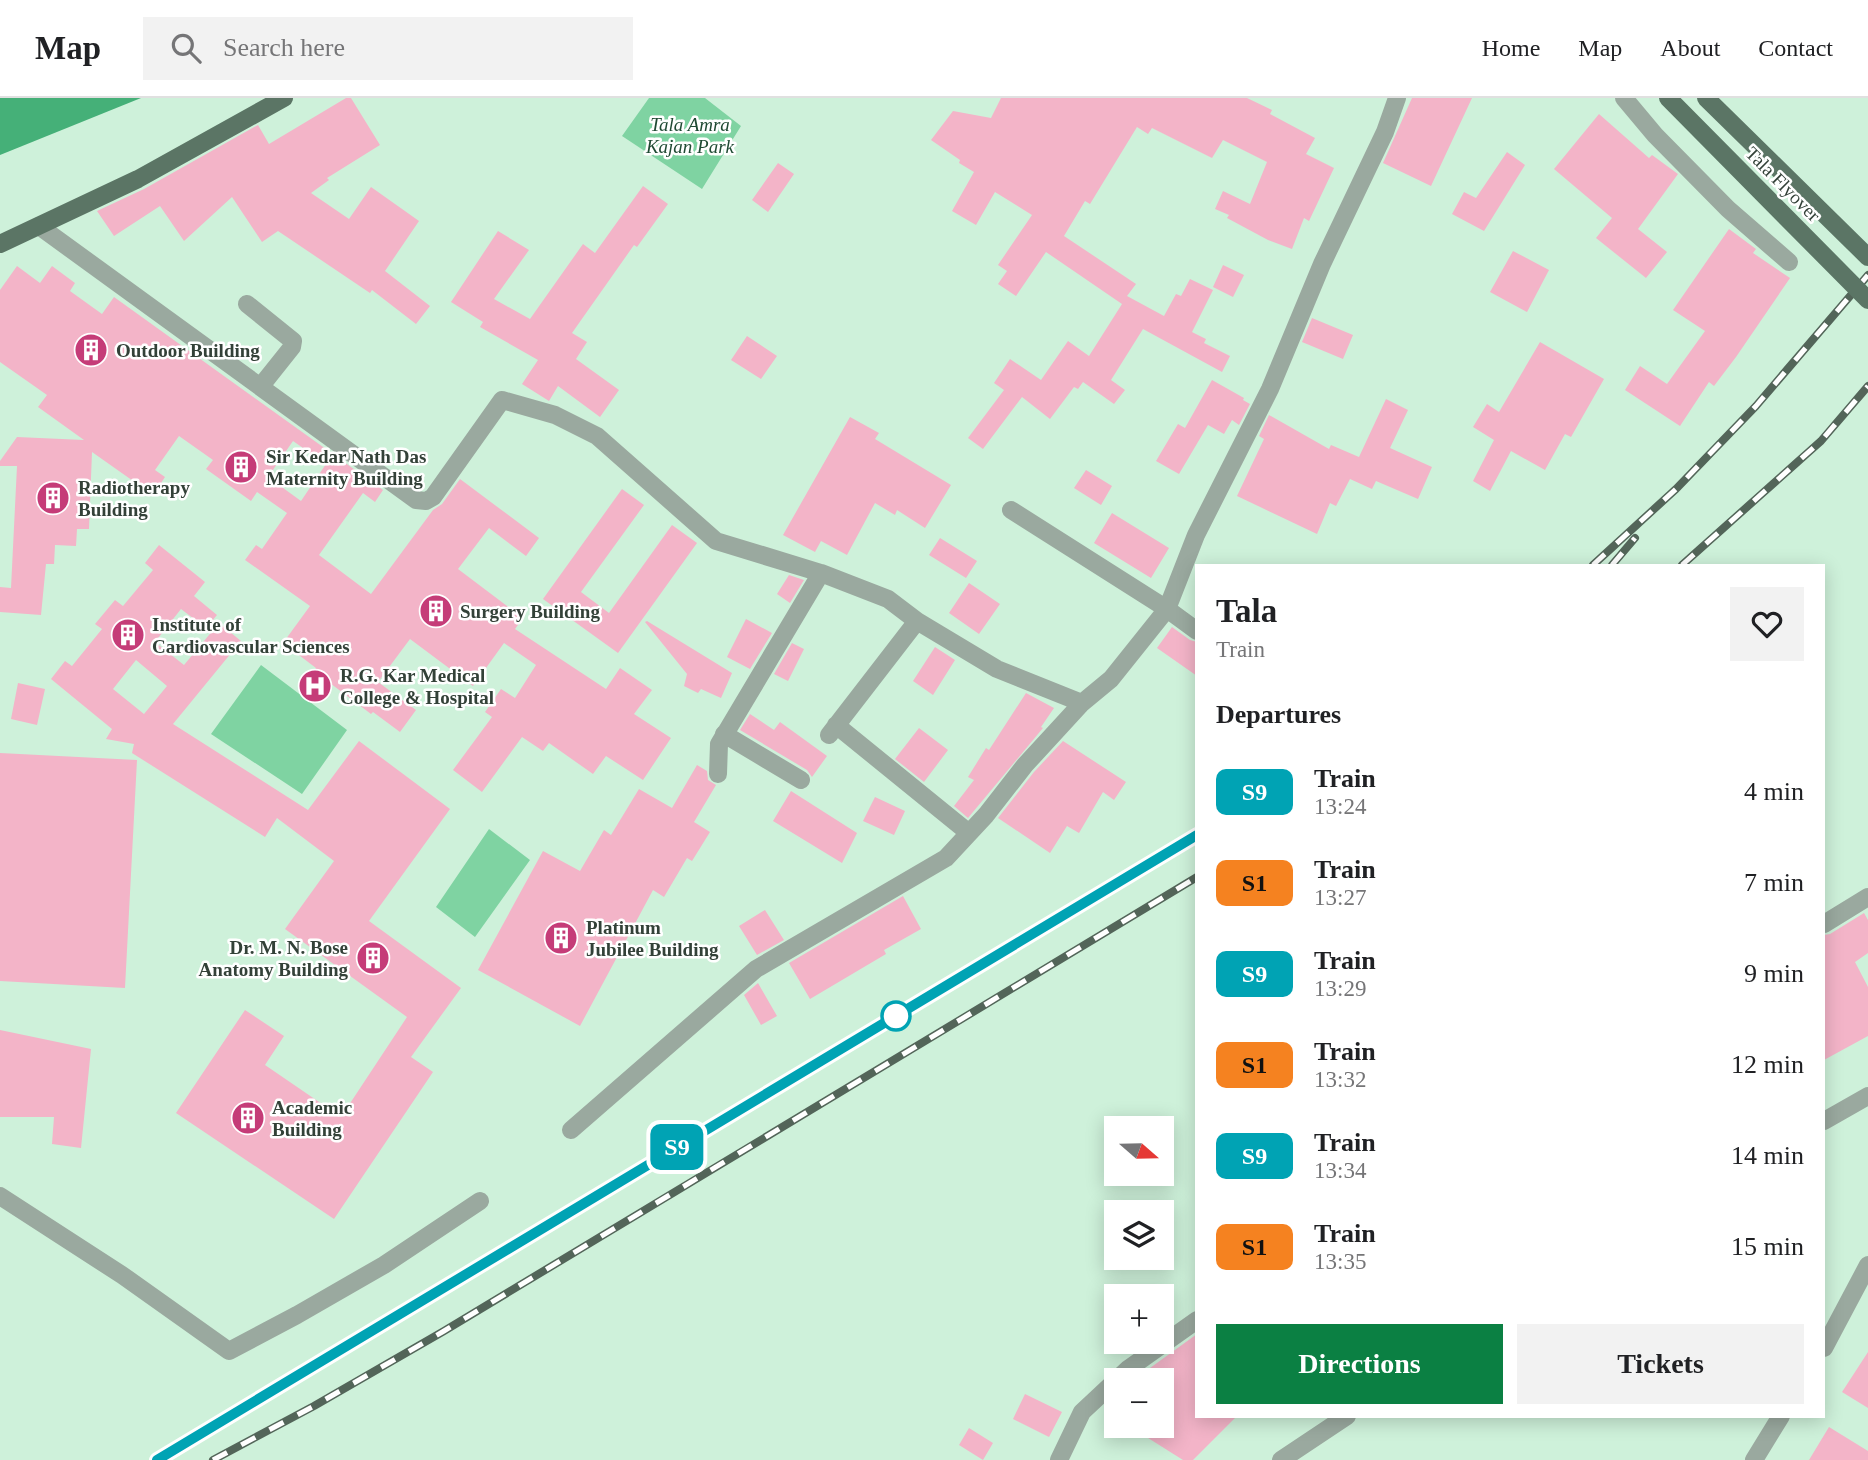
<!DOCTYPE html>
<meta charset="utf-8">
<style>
:root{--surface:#fff;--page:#f2f2f2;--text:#202124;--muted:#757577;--line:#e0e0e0;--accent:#0b8043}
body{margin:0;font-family:"Times New Roman",serif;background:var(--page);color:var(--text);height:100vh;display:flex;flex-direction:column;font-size:26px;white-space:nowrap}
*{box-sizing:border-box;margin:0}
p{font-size:23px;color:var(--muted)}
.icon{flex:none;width:38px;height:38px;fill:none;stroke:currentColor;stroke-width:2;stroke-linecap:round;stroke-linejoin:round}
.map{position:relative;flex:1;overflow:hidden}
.details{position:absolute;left:1195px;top:466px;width:630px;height:854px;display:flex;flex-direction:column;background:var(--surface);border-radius:0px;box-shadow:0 4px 18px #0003}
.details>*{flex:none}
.badge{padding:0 14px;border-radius:10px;font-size:24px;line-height:46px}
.needle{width:46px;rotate:110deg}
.tools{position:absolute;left:1104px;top:1018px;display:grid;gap:14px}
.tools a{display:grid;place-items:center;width:70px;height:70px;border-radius:0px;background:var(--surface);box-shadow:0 4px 18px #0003;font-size:35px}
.map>.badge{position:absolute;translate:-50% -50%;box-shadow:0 0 0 4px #fff}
h2{padding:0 21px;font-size:26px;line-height:63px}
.round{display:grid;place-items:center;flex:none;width:74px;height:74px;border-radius:0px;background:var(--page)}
.overview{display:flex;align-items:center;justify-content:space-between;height:119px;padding:0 21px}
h1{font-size:33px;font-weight:800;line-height:52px}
.action{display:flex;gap:14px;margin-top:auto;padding:14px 21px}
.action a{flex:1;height:80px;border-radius:0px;background:var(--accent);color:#fff;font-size:28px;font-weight:800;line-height:80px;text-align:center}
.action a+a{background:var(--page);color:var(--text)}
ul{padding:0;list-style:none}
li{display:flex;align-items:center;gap:21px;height:91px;padding:0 21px}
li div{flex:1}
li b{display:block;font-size:26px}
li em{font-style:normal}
li .badge{min-width:77px;font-weight:700;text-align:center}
header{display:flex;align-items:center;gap:42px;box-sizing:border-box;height:98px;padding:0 35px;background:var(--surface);border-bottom:2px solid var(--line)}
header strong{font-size:33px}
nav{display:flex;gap:38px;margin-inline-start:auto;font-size:24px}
.search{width:490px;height:63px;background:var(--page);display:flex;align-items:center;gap:18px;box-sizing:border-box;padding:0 24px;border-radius:0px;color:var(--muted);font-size:26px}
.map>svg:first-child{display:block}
.green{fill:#7fd3a2}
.water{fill:#45b078}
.building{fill:#f3b4c8;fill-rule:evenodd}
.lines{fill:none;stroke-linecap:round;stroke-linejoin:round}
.minor{stroke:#9aa99f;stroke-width:18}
.major{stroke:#5b7565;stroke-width:18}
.rail-casing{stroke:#536559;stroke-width:8}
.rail{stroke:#fff;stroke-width:5;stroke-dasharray:16;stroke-linecap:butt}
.major-bridge{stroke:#5b7565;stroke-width:18}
.line-casing{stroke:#fff;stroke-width:16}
.line{stroke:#00a3b4;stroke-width:10}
.stop-dot{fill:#fff;stroke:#00a3b4;stroke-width:3.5}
.labels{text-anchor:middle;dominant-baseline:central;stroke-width:5;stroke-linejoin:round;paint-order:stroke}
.park-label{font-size:19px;font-style:italic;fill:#1f4a33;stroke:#fff}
.street-label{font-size:19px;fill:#334138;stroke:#fff}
.poi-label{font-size:19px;font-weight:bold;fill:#334138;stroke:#fff;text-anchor:start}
</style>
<header>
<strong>Map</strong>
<div class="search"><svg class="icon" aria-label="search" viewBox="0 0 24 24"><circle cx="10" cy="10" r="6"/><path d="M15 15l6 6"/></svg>Search here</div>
<nav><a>Home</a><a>Map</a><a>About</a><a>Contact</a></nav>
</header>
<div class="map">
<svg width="1868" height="1362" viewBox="0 0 1868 1362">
<rect width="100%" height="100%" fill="#cef1da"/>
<path class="green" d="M649 0H705L741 28 702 91 622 38Z
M261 567 347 632 302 696 211 636Z
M489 731 530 762 475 839 436 809Z"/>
<path class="water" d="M0 0H141L0 57Z"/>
<path class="building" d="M346 0H351L380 47 327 80 329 82 311 95 349 121 371 89 419 123 385 173 430 208 416 226 372 192 370 195 278 133 262 144 232 99 184 143 160 108 114 138 97 113 144 91 258 27 269 46Z
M1001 0H1247L1272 12 1270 16 1315 40 1306 56 1334 70 1309 123 1304 120 1292 151 1268 142 1227 120 1229 117 1215 111 1223 93 1250 106 1267 64 1223 42 1212 60 1152 30 1148 36 1137 29 1090 106 1085 103 1064 138 1136 186 1127 198 1164 218 1176 196 1181 198 1190 181 1213 192 1192 234 1206 241 1204 245 1230 258 1222 274 1143 231 1111 282 1125 292 1114 306 1083 284 1078 291 1074 289 1050 321 1022 299 983 351 968 340 1004 292 994 285 1010 261 1041 282 1068 243 1089 258 1122 206 1046 154 1016 198 998 186 1007 173 998 167 1032 117 995 94 976 127 952 113 974 74 959 65 960 62 931 42 953 13 991 20Z
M1412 0H1472L1431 88 1383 65Z
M1599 16 1649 60 1652 57 1678 76 1638 131 1667 154 1646 180 1596 140 1612 120 1554 71Z
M1507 54 1525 67 1484 133 1452 116 1464 94 1476 100Z
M778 65 794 76 768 114 752 102Z
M643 88 668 106 637 149 634 147 572 235 587 244 576 261 619 292 600 319 558 288 549 303 522 286 538 262 480 229 483 224 451 204 498 133 529 152 494 201 530 221 583 146 595 155Z
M1729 131 1756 151 1753 155 1790 180 1736 259 1714 288 1709 284 1680 328 1625 292 1640 268 1667 286 1705 233 1673 212Z
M1513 153 1549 172 1527 214 1490 194Z
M1223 167 1244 177 1233 199 1213 189Z
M17 168 40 185 52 168 75 185 70 193 102 216 114 199 383 392 375 404 363 395 319 457 371 496 433 412 442 406 460 381 539 440 526 458 489 430 458 471 523 520 515 531 606 591 620 570 652 592 634 616 671 640 643 682 606 658 593 676 549 645 543 653 522 639 482 694 453 672 492 619 485 614 501 591 515 600 536 567 504 545 473 588 410 541 378 584 416 612 400 634 373 614 371 616 314 573 316 570 283 545 310 508 245 462 256 447 262 451 287 415 257 394 251 403 206 371 213 362 179 338 155 372 165 379 153 397 92 354 89 431H77L76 448 55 447 54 466H46L41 517 0 514V489L11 490 17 368H0V363L17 339 84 342 38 309 47 297 0 264V192ZM293 343 326 366 301 403 268 379Z
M1312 220 1353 237 1343 261 1302 244Z
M747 238 777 258 761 281 731 262Z
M1540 244 1604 281 1571 339 1565 336 1545 372 1511 353 1490 393 1473 383 1494 342 1473 329 1487 306 1499 314Z
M1212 282 1244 300 1243 302 1250 306 1239 327 1232 322 1224 336 1208 327 1179 376 1156 363 1178 326 1185 330Z
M1386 301 1408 312 1390 350 1432 369 1418 401 1376 383 1372 391 1350 381 1336 408 1330 405 1317 436 1237 398 1264 341 1259 338 1269 317 1329 351 1331 347 1359 359Z
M850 319 879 335 875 341 951 387 925 430 897 412 895 417 875 405 847 457 821 443 815 454 783 437Z
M1086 372 1112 388 1101 407 1074 390Z
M622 391 644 407 581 494 609 515 672 427 697 445 618 555 543 501Z
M1112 415 1169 450 1151 480 1094 445Z
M940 440 977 463 966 480 929 457Z
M159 447 205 484 194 498 217 517 206 530 181 511 155 544 184 567 219 525 241 543 173 626 308 712 359 643 450 711 369 823 461 890 411 959 433 974 334 1121 176 1015 245 912 284 938 265 967 341 1019 407 919 285 831 334 763 277 720 265 739 132 655 134 646 106 641 112 631 51 581 65 563 72 568 102 531 95 526 115 502 123 508 153 472 145 465ZM136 562 167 588 144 616 113 591Z
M789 477 804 482 790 505 777 496Z
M969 485 1000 506 979 536 949 515Z
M746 521 772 535 750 571 727 559Z
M647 523 732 575 721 600 701 591 698 595 684 588 687 576 645 524Z
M1172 529 1190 542 1197 544V578L1157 550Z
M792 545 804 551 788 583 774 576Z
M935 549 955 562 933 597 913 583Z
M18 585 45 591 37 627 11 621Z
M1026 595 1054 610 1041 629 1043 630 968 720 954 708 974 682 968 679 986 650 989 652Z
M750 616 774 632 780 624 827 658 812 679 807 672 740 632Z
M919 630 948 652 924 684 895 661Z
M1063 643 1126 684 1114 702 1103 694 1079 735 1067 728 1050 755 998 720 1034 674Z
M0 655 137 662 125 890 0 883Z
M697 667 707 673 708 682 716 687 694 724 710 734 692 763 687 760 664 799 653 792 580 928 478 872 543 753 580 773 604 732 611 737 639 691 672 710Z
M791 693 857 735 842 765 773 723Z
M875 699 905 713 894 737 863 723Z
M903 798 921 831 884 852 886 856 810 901 789 865Z
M765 812 784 842 757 857 739 828Z
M1864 815 1868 822V855L1855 864 1868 889V938L1824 962V837L1830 836Z
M758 885 777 918 761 927 744 897Z
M0 932 91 951 81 1050 52 1046 54 1019H0Z
M1197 1236V1318H1237L1193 1362H1183L1129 1328H1162V1283H1132Z
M1868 1254V1310L1842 1294Z
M1025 1296 1062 1314 1049 1339 1013 1321Z
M1829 1329 1868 1353V1362H1809Z
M969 1330 993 1345 983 1362 959 1347Z"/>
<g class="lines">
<path class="minor" d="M1624 0 1655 37 1728 111 1789 164
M39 128 416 402 426 403 433 399 502 302 555 317 597 338 716 443 821 475 888 501 917 523 997 571 1082 605 1111 581 1167 511 1196 437 1270 291 1322 166 1385 34 1397 0
M247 206 293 243 292 249 261 288
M1011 412 1167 511 1197 533
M836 627 969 735
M724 636 801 682
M829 637 917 523
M718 676 719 646 821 475
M1824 826 1868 799
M1824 1023 1868 998
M571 1032 756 871 946 760 986 717 1025 667 1082 605
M0 1098 122 1177 229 1253 297 1217 384 1167 480 1103
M1824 1250 1868 1167
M1059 1362 1082 1314 1128 1271 1197 1222
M1281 1362 1347 1318
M1754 1362 1781 1318"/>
<path class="major" d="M1706 0 1868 159
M0 146 138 81 284 0"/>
<defs>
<path id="rail" d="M1593 467 1676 391 1756 308 1868 177
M1612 467 1635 440
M1682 467 1821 343 1868 288
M157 1362 1197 737
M213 1362 314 1308 444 1233 1197 779"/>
</defs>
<use href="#rail" class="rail-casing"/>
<use href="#rail" class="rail"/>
<path class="major-bridge" d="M1668 0 1868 202"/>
</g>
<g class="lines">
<defs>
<path id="line" d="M157 1362 1197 737"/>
</defs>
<use href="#line" class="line-casing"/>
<use href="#line" class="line"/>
</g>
<defs>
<symbol id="building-disc" viewBox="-11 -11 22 22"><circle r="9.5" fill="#c53c78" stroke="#fff"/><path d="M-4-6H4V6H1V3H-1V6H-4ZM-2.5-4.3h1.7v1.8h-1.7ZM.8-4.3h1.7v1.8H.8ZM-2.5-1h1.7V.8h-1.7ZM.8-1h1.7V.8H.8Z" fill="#fff"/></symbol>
<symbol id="hospital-disc" viewBox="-11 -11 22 22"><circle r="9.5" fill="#c53c78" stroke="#fff"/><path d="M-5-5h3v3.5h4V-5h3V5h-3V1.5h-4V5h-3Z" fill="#fff"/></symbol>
</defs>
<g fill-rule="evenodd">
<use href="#building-disc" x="72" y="233" width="38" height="38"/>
<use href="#building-disc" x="222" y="350" width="38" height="38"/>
<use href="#building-disc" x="34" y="381" width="38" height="38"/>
<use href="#building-disc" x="417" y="494" width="38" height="38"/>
<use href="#building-disc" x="109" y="518" width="38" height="38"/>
<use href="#hospital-disc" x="296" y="569" width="38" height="38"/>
<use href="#building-disc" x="542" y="821" width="38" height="38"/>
<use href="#building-disc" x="354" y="841" width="38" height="38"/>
<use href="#building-disc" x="229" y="1001" width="38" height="38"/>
</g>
<circle class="stop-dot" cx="896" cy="918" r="14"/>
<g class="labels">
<g class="park-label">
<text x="690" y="26">Tala Amra<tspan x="690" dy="22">Kajan Park</tspan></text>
</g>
<g class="street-label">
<text transform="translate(1783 86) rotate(45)">Tala Flyover</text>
</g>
<g class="poi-label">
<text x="116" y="252">Outdoor Building</text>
<text x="266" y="358">Sir Kedar Nath Das<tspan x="266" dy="22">Maternity Building</tspan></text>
<text x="78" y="389">Radiotherapy<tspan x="78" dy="22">Building</tspan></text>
<text x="460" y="513">Surgery Building</text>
<text x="152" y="526">Institute of<tspan x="152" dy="22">Cardiovascular Sciences</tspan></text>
<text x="340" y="577">R.G. Kar Medical<tspan x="340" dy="22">College &amp; Hospital</tspan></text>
<text x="586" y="829">Platinum<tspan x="586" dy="22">Jubilee Building</tspan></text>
<text x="348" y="849" text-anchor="end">Dr. M. N. Bose<tspan x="348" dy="22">Anatomy Building</tspan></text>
<text x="272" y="1009">Academic<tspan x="272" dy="22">Building</tspan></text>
</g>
</g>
</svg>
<div class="tools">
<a><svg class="needle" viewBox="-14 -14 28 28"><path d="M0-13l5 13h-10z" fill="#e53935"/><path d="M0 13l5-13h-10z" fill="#757577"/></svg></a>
<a><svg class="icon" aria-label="layers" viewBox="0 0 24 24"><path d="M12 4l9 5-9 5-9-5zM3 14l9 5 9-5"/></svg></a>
<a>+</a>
<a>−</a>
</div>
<b class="badge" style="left:677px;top:1049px;background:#00a3b4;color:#fff">S9</b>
<section class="details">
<div class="overview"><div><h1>Tala</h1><p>Train</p></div><a class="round"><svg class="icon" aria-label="heart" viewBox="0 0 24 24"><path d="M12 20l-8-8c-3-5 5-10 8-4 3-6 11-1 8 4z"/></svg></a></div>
<h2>Departures</h2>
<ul>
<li><span class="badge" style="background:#00a3b4;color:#fff">S9</span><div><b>Train</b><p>13:24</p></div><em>4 min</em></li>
<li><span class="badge" style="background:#f58220;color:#111">S1</span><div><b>Train</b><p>13:27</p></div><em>7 min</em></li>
<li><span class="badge" style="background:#00a3b4;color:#fff">S9</span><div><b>Train</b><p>13:29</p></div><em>9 min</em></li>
<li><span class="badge" style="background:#f58220;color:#111">S1</span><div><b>Train</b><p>13:32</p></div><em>12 min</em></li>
<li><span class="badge" style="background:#00a3b4;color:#fff">S9</span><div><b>Train</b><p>13:34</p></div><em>14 min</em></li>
<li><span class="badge" style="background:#f58220;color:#111">S1</span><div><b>Train</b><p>13:35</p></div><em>15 min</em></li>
</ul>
<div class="action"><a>Directions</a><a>Tickets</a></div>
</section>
</div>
